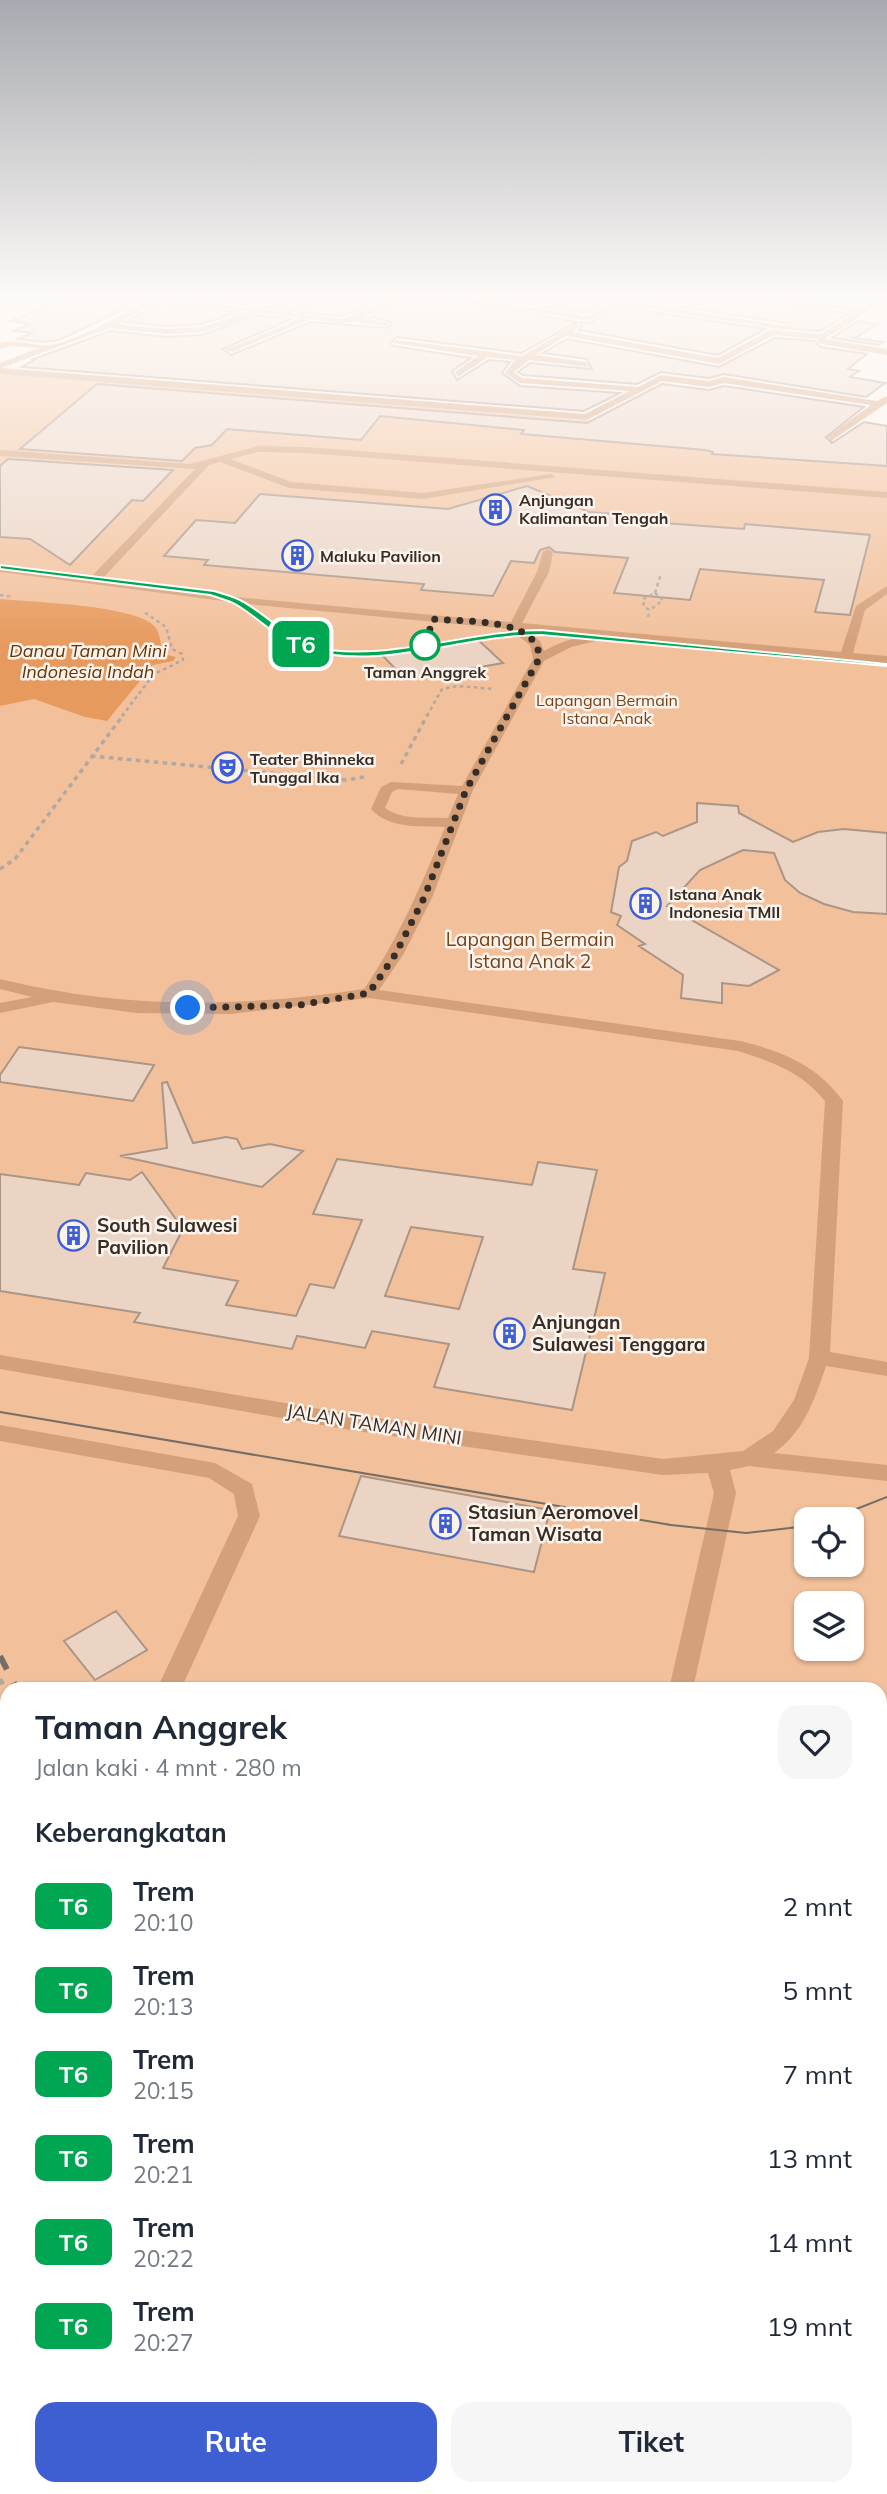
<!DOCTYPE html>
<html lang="id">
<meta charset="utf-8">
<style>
:root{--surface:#fff;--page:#f6f6f7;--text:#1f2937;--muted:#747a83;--accent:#3e5fd1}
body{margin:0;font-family:Mulish,sans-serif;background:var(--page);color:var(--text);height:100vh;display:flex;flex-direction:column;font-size:26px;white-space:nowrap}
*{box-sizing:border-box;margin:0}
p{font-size:23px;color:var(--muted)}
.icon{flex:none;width:38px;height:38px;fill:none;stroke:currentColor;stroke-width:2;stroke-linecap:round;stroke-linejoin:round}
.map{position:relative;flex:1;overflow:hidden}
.details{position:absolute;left:0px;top:1682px;width:887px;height:814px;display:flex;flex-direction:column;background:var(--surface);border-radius:21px 21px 0 0;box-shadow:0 2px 5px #0004}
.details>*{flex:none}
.badge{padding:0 14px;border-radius:10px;font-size:24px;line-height:46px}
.tools{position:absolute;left:794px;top:1507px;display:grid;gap:14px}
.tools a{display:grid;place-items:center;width:70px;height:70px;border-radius:14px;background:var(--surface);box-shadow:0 2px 5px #0004;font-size:35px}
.you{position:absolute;width:35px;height:35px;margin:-18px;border:5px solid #fff;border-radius:50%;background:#1a73e8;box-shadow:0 0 0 10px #1a73e833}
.map>.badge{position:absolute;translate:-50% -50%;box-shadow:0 0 0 4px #fff}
h2{padding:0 35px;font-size:26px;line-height:63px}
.round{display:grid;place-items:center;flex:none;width:74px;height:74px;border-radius:21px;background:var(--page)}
.headline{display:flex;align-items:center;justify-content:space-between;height:119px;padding:0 35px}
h1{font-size:33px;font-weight:700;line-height:52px}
.action{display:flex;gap:14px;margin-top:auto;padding:14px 35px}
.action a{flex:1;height:80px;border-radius:21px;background:var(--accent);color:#fff;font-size:28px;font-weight:700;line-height:80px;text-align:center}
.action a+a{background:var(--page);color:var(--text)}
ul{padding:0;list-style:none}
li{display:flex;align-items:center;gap:21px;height:84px;padding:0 35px}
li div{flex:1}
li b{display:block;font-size:26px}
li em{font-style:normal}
li .badge{min-width:77px;font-weight:700;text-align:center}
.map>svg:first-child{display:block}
.green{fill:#f2c09b;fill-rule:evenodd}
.water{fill:#e79a5d}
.building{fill:#ebd4c4;stroke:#aa9586;stroke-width:2;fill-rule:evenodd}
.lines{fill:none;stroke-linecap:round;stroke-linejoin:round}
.path-far2{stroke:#b1a8a2;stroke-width:2.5;stroke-dasharray:3.5 3.5;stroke-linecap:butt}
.path-far1{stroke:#b1a8a2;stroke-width:3.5;stroke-dasharray:4.5 4.5;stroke-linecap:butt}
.path{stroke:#b1a8a2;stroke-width:5;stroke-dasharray:6 6;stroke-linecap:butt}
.service{fill:#d4a079;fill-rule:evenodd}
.minor{fill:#d4a079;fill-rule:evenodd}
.tertiary{fill:#d4a079;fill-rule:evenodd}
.tram{stroke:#766d67;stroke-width:2}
.rail-far1{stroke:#766d67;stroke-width:6;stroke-dasharray:15 15;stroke-linecap:butt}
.rail{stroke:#766d67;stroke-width:8;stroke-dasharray:19 19;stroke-linecap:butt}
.line{fill:#00a651;stroke:#fff;stroke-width:2}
.walk{stroke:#362d27;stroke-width:7;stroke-dasharray:0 12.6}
.stop-dot{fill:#fff;stroke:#00a651;stroke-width:3.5}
.labels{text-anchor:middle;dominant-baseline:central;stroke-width:5;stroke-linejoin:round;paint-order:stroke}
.far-poi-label{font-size:16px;font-weight:bold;fill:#362d27;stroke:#fdf3ed;text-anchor:start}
.far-stop-label{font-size:16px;font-weight:bold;fill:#362d27;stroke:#fdf3ed}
.far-park-label{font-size:16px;fill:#764317;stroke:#fdf3ed}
.far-water-label{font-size:18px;font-style:italic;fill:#653402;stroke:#fdf3ed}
.park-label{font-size:19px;fill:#764317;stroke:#fdf3ed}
.poi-label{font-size:19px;font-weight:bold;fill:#362d27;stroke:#fdf3ed;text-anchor:start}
.street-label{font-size:19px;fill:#362d27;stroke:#fdf3ed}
</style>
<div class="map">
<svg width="887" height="2494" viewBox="0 0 887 2494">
<rect width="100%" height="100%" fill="#fdf3ed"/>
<path class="green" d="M0 372 887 445V2494H0ZM807 1519H852V1564H807ZM807 1603H852V1648H807ZM7 1689H880V2488H7Z"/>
<path class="water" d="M0 599C29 602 141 605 156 628 160 634 161 647 163 654L176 657 173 661 153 665 107 721 85 717 34 699 0 706Z"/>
<path class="building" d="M61 299H145L59 340 43 342 18 339 32 333 14 331 30 324 11 321Z
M203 299H301L284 309Z
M321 299H385L340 316 301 312Z
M404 299H452L577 322 521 353 397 337 390 343 393 346 471 358 452 371 457 380 489 360 510 362 502 373 520 386 620 393 584 411 22 367 34 360H31L110 331 167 337 202 335 258 315 291 319 223 349 231 355 311 322 387 328 392 325 391 322 371 317Z
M494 299H611L587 313Z
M632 299H769L848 314 820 331 792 329 786 323Z
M161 303 238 312 202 324 167 326 126 322Z
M619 307 765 329 718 355 579 330 582 325 577 322 590 323Z
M857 321 878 324 855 338 883 342 879 345 832 338Z
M775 338 815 341 820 347 867 354 848 369 859 371 850 377 885 383 866 397 724 374 709 378 661 372 637 384 523 375 518 372 530 363 592 369 587 359 543 353 567 339 719 367Z
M97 384 587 423 662 384 709 390 724 386 864 407 826 437 832 443 864 422 887 426V466L712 454 713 452 705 450 521 434 524 430 380 416 361 440 227 429 212 445 195 448 182 461 20 449Z
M8 459 173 470 143 501 132 500 70 565 30 539 0 537V466Z
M527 486 589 512 639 516 637 521 744 529 745 524 870 535 850 615 815 612 824 580 700 569 690 600 614 593 628 558 555 552 549 547 540 550 534 563 511 561 493 596 421 590 424 584 204 565 208 560 164 556 196 520 235 523 260 494 448 509Z
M475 637 503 663 406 680 380 653Z
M697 803 738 806 739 813 793 842 818 832 844 829 887 833V914L853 912 824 904 800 893 785 880 774 853 743 850 700 870 667 906 779 970 749 986 722 983V1003L681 998 683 975 639 946 645 944 617 925 621 916 611 912 619 867 627 861 632 841 656 832 663 836 697 822Z
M19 1047 154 1065 133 1101 0 1082V1075Z
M167 1082 193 1143 226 1137 237 1139 242 1149 270 1144 303 1151 262 1187 120 1156 167 1148 162 1083Z
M337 1159 532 1185 538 1162 597 1170 573 1269 605 1273 572 1410 434 1387 449 1344 372 1331 365 1348 297 1336 292 1349 134 1322 140 1313 0 1291V1174L79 1185 86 1173 130 1180 142 1172 183 1229 163 1268 238 1281 226 1305 296 1316 310 1284 334 1288 362 1220 313 1214ZM411 1227 483 1237 459 1309 385 1296Z
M361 1476 550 1510 534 1572 339 1536Z
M116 1611 147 1650 95 1680 64 1641Z"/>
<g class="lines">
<path class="path-far2" d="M655 593 661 574
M655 593 663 600 650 610 644 607 643 599Z
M0 595 14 597
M648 617 650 610
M122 716 154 674 183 660 182 654 172 649 166 627 144 612
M427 716 442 689 458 686 494 689"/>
<path class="path-far1" d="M91 756 346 780 364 777
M401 764 428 714
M0 869 15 859 124 714"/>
<path class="path" d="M0 1679 7 1693"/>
<path class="service" d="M259 446 306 447 887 492V498L306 453 259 452 230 459 291 482 423 493 551 474 556 477 423 499 289 488 220 462 209 465 102 579 246 598 511 622 537 572 543 552 548 549 553 552 549 572 522 623 841 652 856 606 887 586V594L865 610 853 653 887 656V664L528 630 540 641 544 651C558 644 582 631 596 641L571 647 544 661 473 790 432 898 403 955 379 990 740 1041C782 1051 817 1065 843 1101L830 1352 887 1362V1376L826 1366C815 1399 803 1433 774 1453L887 1465V1481L749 1466 730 1470 736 1493 693 1689H669L714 1493 708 1473 663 1475 350 1430 0 1369V1355L350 1414 663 1459 743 1451 773 1431 794 1400 809 1358 825 1101C801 1072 773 1062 738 1051L369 998 231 1014 137 1013 53 1002 0 1013V1003L32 997 0 989V979C122 1009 240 1008 364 989 399 938 422 884 445 827 421 826 388 829 371 809L381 787 391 782 462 786 533 659 530 645 509 629 246 604 0 572V566L91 577 195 469 0 456V450L190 464ZM398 789 458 794 448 818C428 817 403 821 385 808L392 792Z
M0 1425 215 1463 252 1484 260 1516 181 1689H157L238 1516 234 1494 209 1478 0 1441Z
M7 1895V1922L0 1925V1898Z
M378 2488H412V2494H378Z"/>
<path class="minor" d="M151 299H162L117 324 167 329 202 327 257 309 261 311 240 321 202 332 167 334 110 328 1 368 585 414 629 391 520 383 505 373 515 360 488 357 458 377 455 372 478 356 393 343 397 340 522 356 576 324 580 326 573 332 718 358 770 330 821 334 855 312 771 299 862 308 877 299H887L825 339 887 349V355L820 344 817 339 774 335 719 364 566 336 535 355 587 362 590 367 529 360 514 372 522 378 638 387 661 375 709 381 724 377 877 401 887 396V403L831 441 828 436 871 405 724 383 709 387 662 381 587 420 0 374V363L39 348 11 346 0 349V343C17 339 34 346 49 345 75 342 127 312 151 299Z
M307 299H318L286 317 279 315Z
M620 300 786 326 790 328 786 330 617 304Z
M306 316 313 318 232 352 225 350Z
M354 317 386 322 390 324 386 326 351 321Z"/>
<path class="tertiary" d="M154 299H180L340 319C362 315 380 299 402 299L357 321 340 323Z
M454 299H475L588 316 617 299H627L589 321Z"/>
<path class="tram" d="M0 567 211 593 237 602 287 638 335 654 362 655 507 632 887 664
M0 1412 671 1525 746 1533 807 1526
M831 1519 887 1497"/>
<path class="rail-far1" d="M0 1656 17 1689"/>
<path class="rail" d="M0 2105 7 2087"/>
</g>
<linearGradient id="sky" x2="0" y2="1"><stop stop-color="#a7aab0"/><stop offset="0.46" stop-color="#fefaf7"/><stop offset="1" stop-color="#fefaf7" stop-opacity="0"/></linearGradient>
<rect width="887" height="648" fill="url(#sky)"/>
<path class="line" d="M0 565 214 591C223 594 232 596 240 600 266 613 284 637 312 646 374 665 472 630 541 630L887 664V666L541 635C465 635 381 671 308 650 279 642 260 618 235 604 228 600 218 598 210 595L0 569Z"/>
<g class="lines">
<path class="walk" d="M188 1008 300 1005 369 993 395 955 424 898 466 790 539 659C541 617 463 622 433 619L425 645"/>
</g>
<defs>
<symbol id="building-ring" viewBox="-11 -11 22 22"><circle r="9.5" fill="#fdf3ed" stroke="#3e5fd1" stroke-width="1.5"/><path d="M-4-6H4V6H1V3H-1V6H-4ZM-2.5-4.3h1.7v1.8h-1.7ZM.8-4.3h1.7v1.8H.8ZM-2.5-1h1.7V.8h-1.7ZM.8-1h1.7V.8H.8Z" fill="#3e5fd1"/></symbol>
<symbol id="theatre-ring" viewBox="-11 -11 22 22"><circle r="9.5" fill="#fdf3ed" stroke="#3e5fd1" stroke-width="1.5"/><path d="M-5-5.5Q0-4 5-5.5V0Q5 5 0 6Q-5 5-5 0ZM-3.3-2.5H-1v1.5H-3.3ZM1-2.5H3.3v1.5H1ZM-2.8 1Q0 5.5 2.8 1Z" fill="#3e5fd1"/></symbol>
</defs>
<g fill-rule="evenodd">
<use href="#building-ring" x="478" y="492" width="35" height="35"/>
<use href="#building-ring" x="280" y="538" width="35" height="35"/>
<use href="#theatre-ring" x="210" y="750" width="35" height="35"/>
<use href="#building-ring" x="628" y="886" width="35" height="35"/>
<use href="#building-ring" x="56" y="1218" width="35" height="35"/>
<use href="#building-ring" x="492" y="1316" width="35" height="35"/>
<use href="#building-ring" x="428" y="1506" width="35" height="35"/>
</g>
<circle class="stop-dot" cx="425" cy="645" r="14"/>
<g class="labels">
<g class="far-poi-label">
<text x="519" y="500">Anjungan<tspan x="519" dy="18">Kalimantan Tengah</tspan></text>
<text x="320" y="556">Maluku Pavilion</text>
<text x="250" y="759">Teater Bhinneka<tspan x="250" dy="18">Tunggal Ika</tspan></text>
<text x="669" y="894">Istana Anak<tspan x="669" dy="18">Indonesia TMII</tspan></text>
</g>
<g class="far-stop-label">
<text x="425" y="672">Taman Anggrek</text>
</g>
<g class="far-park-label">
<text x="607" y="700">Lapangan Bermain<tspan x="607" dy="18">Istana Anak</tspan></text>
</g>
<g class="far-water-label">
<text x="88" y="650">Danau Taman Mini<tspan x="88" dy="21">Indonesia Indah</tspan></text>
</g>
<g class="park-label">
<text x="530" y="939">Lapangan Bermain<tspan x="530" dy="22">Istana Anak 2</tspan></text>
</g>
<g class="poi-label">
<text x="97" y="1225">South Sulawesi<tspan x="97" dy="22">Pavilion</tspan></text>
<text x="532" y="1322">Anjungan<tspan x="532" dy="22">Sulawesi Tenggara</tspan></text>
<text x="468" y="1512">Stasiun Aeromovel<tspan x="468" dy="22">Taman Wisata</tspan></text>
</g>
<g class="street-label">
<text transform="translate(374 1424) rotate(9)">JALAN TAMAN MINI</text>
</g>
</g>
</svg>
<div class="tools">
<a><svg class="icon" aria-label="locate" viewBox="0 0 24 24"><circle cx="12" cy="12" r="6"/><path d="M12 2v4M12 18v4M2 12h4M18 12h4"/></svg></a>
<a><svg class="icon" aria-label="layers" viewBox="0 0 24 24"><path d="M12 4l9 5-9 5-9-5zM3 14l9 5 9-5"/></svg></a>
</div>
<div class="you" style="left:188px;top:1008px"></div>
<b class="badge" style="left:301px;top:644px;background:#00a651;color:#fff">T6</b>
<section class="details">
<div class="headline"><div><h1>Taman Anggrek</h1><p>Jalan kaki · 4 mnt · 280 m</p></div><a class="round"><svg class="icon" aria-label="heart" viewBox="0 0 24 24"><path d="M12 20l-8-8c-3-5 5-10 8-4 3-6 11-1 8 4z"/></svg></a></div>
<h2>Keberangkatan</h2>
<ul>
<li><span class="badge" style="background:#00a651;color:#fff">T6</span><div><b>Trem</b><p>20:10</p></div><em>2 mnt</em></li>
<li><span class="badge" style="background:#00a651;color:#fff">T6</span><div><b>Trem</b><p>20:13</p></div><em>5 mnt</em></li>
<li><span class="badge" style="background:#00a651;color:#fff">T6</span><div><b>Trem</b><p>20:15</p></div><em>7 mnt</em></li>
<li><span class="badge" style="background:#00a651;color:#fff">T6</span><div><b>Trem</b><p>20:21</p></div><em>13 mnt</em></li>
<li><span class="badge" style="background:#00a651;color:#fff">T6</span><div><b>Trem</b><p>20:22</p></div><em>14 mnt</em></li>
<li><span class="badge" style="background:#00a651;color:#fff">T6</span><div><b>Trem</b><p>20:27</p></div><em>19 mnt</em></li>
</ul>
<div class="action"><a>Rute</a><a>Tiket</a></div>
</section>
</div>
